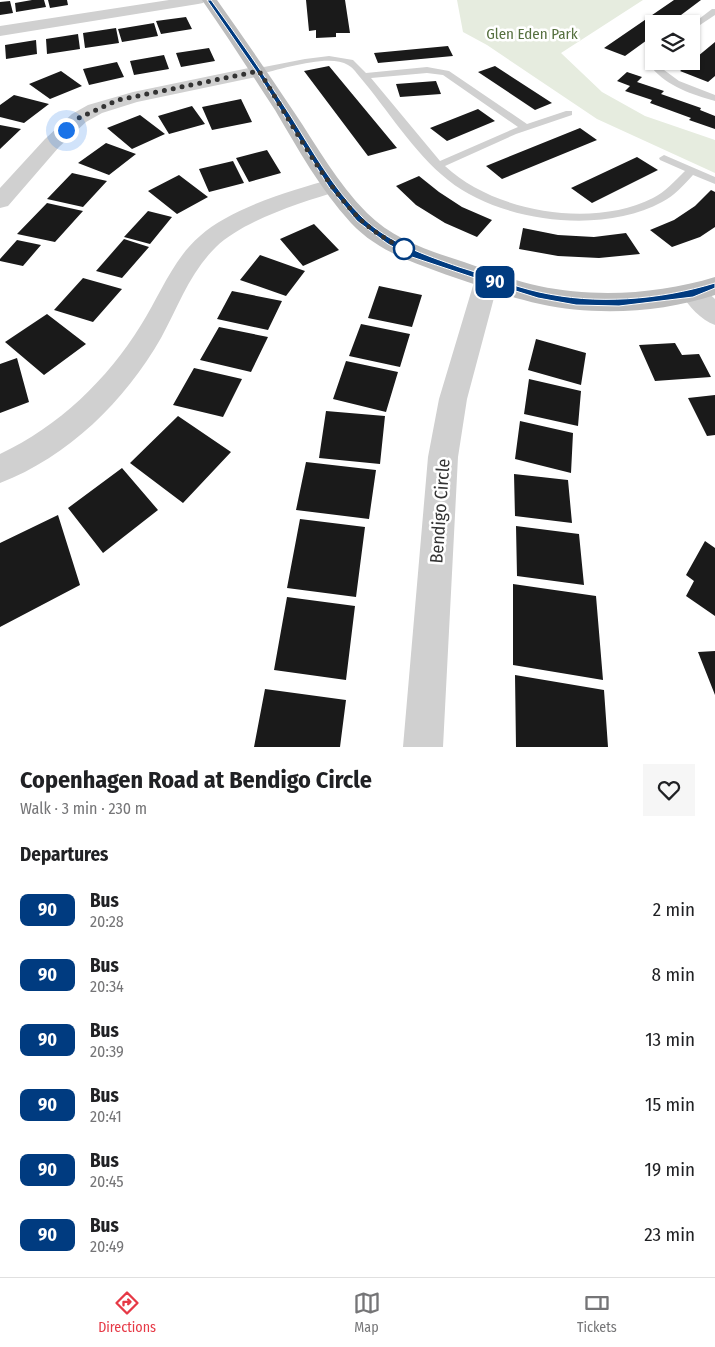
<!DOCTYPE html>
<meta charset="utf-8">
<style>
:root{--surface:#fff;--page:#f6f6f6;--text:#202124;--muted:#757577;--line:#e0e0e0;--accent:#e63946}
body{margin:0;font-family:"Fira Sans Condensed",sans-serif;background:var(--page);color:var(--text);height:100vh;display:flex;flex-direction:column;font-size:19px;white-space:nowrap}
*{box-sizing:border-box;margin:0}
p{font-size:16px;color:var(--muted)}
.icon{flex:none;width:28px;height:28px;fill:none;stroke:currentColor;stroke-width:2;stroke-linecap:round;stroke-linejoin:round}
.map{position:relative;height:747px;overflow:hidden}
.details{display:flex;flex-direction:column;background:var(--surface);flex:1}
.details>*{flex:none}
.badge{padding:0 10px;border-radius:8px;font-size:18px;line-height:32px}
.tools{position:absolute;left:645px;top:15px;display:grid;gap:10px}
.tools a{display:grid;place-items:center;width:55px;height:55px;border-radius:0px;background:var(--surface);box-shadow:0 1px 4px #0004;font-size:25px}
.you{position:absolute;width:25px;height:25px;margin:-12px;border:4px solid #fff;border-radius:50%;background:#1a73e8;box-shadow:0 0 0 8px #1a73e833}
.map>.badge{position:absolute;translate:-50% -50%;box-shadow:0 0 0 2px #fff}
h2{padding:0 20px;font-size:19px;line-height:45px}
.round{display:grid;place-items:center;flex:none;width:52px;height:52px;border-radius:0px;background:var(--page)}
.overview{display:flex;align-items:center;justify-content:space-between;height:85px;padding:0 20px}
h1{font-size:24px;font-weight:700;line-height:38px}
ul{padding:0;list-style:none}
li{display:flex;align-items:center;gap:15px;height:65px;padding:0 20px}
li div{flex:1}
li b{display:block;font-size:19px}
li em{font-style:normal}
li .badge{min-width:55px;font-weight:700;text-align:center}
.tab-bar{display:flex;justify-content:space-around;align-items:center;height:70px;border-top:1px solid var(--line);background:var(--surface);font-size:14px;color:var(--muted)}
.tab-bar a{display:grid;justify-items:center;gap:2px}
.tab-bar .current{color:var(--accent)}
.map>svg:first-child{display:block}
.green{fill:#e6ecdf}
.building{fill:#1a1a1a}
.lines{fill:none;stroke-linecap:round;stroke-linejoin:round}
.lane{fill:#d0d0d0;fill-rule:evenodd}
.street{fill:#d0d0d0;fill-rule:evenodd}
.secondary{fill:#bdbdbd;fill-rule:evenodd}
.line{fill:#003b80;stroke:#fff}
.walk{stroke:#333;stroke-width:5;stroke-dasharray:0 9}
.stop-dot{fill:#fff;stroke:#003b80;stroke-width:2.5}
.labels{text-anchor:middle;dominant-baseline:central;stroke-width:5;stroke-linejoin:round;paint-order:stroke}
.far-park-label{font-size:15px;fill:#56703f;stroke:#fff}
.street-label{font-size:18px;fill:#333;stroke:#fff}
</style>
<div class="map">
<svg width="715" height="747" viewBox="0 0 715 747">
<rect width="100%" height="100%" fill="#fff"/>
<path class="green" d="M457 0H643L561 53 602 92 645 116 715 140V173L597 119 487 45 463 32Z"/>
<path class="building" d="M32 0H44L46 7 16 12 15 3Z
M48 0H67L68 5 50 8Z
M306 0H345L350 33H336V37L316 38V30L309 31Z
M674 0H701L669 24H654V35L625 56 604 48Z
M10 1 13 13 0 15V2Z
M186 17 192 29 161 34 156 21Z
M154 23 158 36 122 42 118 29Z
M116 28 119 43 85 48 83 33Z
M78 34 80 49 47 54 46 39Z
M36 40 37 54 6 59 5 45Z
M715 42V76L708 82 680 71Z
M448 46 453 56 378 63 374 53Z
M209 48 215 61 181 67 176 53Z
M164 55 169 69 134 75 130 61Z
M117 62 124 77 89 85 83 69Z
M329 66 397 148 368 156 304 71Z
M495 66 552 103 535 110 478 72Z
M61 71 82 86 50 99 29 84Z
M627 72 642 77 637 82 664 91 661 94 701 108 700 110 715 116V129L689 120 691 118 650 103 652 100 625 91 630 86 617 81Z
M436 81 441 94 400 97 396 84Z
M14 95 49 104 24 123 0 117V105Z
M241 99 252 122 212 130 202 107Z
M192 106 205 124 169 134 158 116Z
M478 109 495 121 447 141 430 128Z
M140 115 165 134 132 149 107 128Z
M0 125 21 129 0 149Z
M580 128 597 140 502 179 486 166Z
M106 143 136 154 109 175 78 163Z
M267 150 281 173 249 182 236 158Z
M637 157 658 170 592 203 571 188Z
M233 161 244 183 209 192 199 169Z
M72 173 107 181 83 207 47 199Z
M179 175 208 197 177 214 148 191Z
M419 176 439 192 462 207 492 220 477 237 445 223 416 205 396 186Z
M711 190 715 192V227L700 237 672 247 650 230 674 220 695 206Z
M47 203 83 211 55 242 17 234Z
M148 211 172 217 150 244 124 237Z
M314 224 339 250 303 266 280 239Z
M523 228 558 235 594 237 626 233 640 254 599 258 558 256 519 249Z
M124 239 149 247 122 278 96 271Z
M17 240 41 245 23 266 0 261V259Z
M260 255 305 271 286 296 240 280Z
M83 278 122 289 93 322 54 310Z
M379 286 422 295 412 327 368 318Z
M232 291 282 301 268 330 217 319Z
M47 314 86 344 44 375 5 342Z
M361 324 410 334 400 367 349 356Z
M219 327 268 337 251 372 200 360Z
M536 339 586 353 581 385 528 370Z
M675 343 682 355 699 354 711 377 655 381 639 345Z
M17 358 29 402 0 413V364Z
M346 361 398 372 386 412 333 399Z
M194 368 242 379 223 417 173 405Z
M529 379 581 391 578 426 524 414Z
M715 395V435L707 436 688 398Z
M326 411 385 416 380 464 319 458Z
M178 416 231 452 183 503 130 463Z
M520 421 573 433 571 473 515 459Z
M306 462 376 470 369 519 296 510Z
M122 468 158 510 103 553 68 508Z
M514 474 568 480 572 523 515 516Z
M58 515 80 585 0 627V543Z
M300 519 365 527 356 597 287 588Z
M516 526 579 534 584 585 517 576Z
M705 541 715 548V616L686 596 694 581 686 575Z
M513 584 596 596 603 680 513 665Z
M287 597 355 606 346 680 274 670Z
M715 651V695L698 652Z
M515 675 604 690 608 747H516Z
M265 689 346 700 340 747H254Z"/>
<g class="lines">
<path class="lane" d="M712 9H715V15L691 31V25Z
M329 56 353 60 366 73 427 67 449 71 527 124 566 111H572V115L516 134 445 166C494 212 592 229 653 198 665 192 675 181 685 171L660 160 659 158 664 155 715 177V184L693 175C684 185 674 196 662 202 602 235 500 222 448 180 413 152 388 110 359 76 356 72 352 67 348 65 329 53 280 70 259 74L255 71 259 68 305 59ZM427 73 443 75 518 127 440 161 371 78Z
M653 59 654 61H660V67L679 81 715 95V101C693 95 667 86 652 68Z"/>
<path class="street" d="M169 0H205L203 3 198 4 0 36V26Z
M259 66 265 67 268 71 265 75 137 102 102 113 86 122 59 147 8 206 0 208V188L45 139 72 114 88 105 133 92Z
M332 179 339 181 343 186 339 191C302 202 244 220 216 247 190 272 178 307 161 338 125 401 68 457 0 483V454C59 426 107 380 141 325 160 295 173 259 200 236 231 208 292 190 332 179Z
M487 270 496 273 499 279 467 399 458 457 443 747H403L428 457 439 399 475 279 478 273Z
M693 284 702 287 715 299V325C701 320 688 306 681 293L684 287Z"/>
<path class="secondary" d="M202 0H217C243 37 269 74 294 112 317 146 337 183 367 213 393 239 429 251 464 262 488 270 514 281 539 286 596 298 660 294 715 277V295C661 313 595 316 540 304 510 298 481 286 453 277 417 264 378 252 351 223 320 189 298 149 275 110 251 73 227 36 202 0Z"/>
</g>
<path class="line" d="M207 0H211C238 37 265 76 290 115 312 150 333 188 362 217 389 243 425 255 459 267 486 275 512 286 539 292 596 305 659 300 715 283V288L693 297 619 306 576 305 538 298 484 281 412 257 388 244 357 221 329 187 256 71Z"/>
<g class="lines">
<path class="walk" d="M66 130 79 118 118 100 259 71C289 118 321 180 359 218 372 231 389 241 404 249"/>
</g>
<circle class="stop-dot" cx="404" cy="249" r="10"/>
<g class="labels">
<g class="far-park-label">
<text x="532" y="34">Glen Eden Park</text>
</g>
<g class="street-label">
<text transform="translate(440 511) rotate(-86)">Bendigo Circle</text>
</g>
</g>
</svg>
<div class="tools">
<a><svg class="icon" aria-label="layers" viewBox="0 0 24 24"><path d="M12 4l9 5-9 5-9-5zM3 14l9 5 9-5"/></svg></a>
</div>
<div class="you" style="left:66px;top:130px"></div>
<b class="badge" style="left:495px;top:282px;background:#003b80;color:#fff">90</b>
</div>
<section class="details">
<div class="overview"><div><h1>Copenhagen Road at Bendigo Circle</h1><p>Walk · 3 min · 230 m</p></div><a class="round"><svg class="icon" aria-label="heart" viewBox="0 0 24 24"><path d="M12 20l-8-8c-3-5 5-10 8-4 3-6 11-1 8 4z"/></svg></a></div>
<h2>Departures</h2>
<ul>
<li><span class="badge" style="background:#003b80;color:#fff">90</span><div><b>Bus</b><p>20:28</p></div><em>2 min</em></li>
<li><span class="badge" style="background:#003b80;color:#fff">90</span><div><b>Bus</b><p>20:34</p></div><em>8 min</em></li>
<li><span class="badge" style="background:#003b80;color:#fff">90</span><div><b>Bus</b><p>20:39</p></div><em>13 min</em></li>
<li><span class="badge" style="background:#003b80;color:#fff">90</span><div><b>Bus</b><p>20:41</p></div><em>15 min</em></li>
<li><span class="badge" style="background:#003b80;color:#fff">90</span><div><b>Bus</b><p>20:45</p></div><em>19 min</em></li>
<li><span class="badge" style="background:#003b80;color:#fff">90</span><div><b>Bus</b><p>20:49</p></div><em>23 min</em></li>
</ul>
</section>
<nav class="tab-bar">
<a class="current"><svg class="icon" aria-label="directions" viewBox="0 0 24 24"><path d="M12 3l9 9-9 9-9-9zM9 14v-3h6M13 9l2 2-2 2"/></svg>Directions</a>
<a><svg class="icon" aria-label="map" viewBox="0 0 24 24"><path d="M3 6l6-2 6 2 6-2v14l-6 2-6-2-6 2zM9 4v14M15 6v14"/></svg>Map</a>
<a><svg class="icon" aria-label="tickets" viewBox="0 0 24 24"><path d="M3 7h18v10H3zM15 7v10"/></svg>Tickets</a>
</nav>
